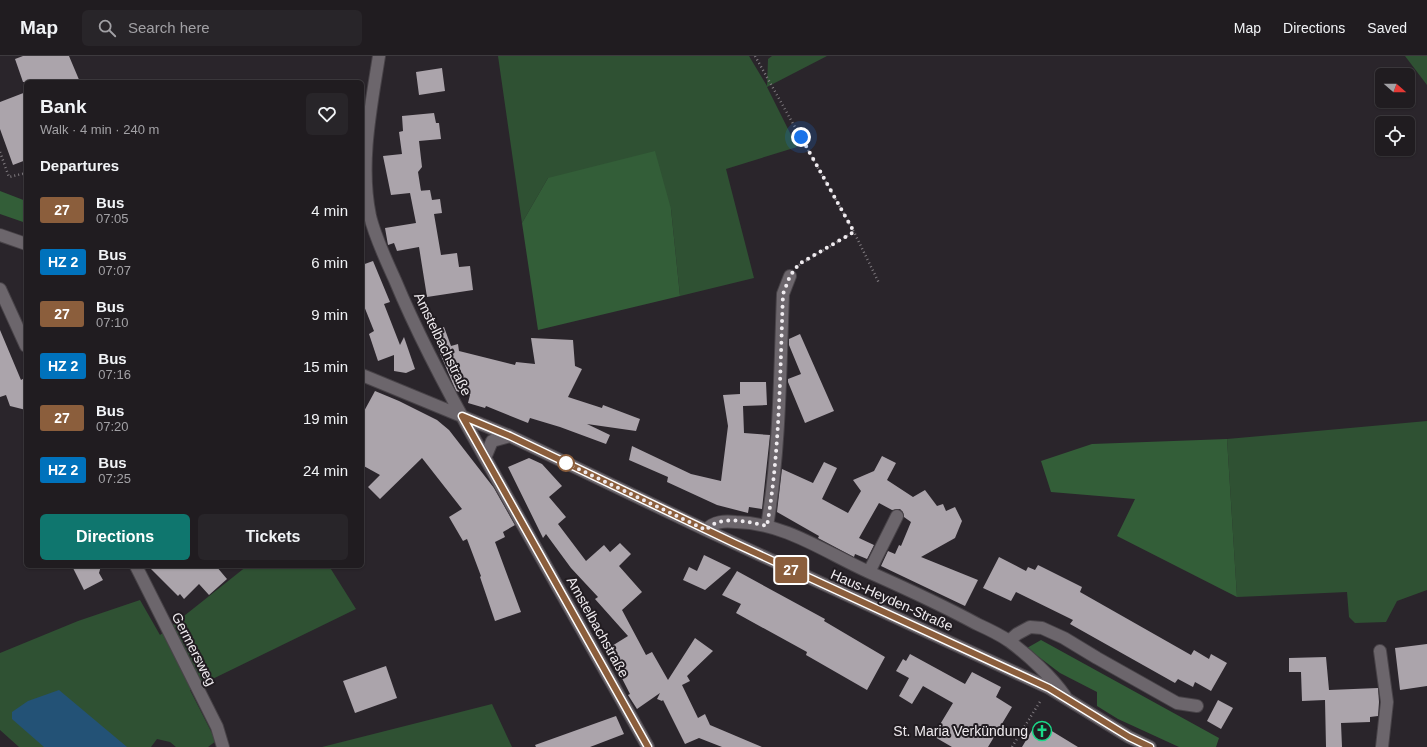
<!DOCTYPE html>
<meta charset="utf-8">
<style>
:root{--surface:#201c20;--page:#282529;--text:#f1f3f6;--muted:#a2a1a5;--line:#3d3a3e;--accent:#0f766e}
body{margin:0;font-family:Arial,sans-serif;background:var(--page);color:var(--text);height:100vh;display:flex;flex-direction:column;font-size:15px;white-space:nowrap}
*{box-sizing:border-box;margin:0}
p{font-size:13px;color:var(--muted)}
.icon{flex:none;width:22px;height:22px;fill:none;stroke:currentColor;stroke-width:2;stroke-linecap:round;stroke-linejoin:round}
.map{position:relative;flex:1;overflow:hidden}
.details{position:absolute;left:24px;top:24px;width:340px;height:488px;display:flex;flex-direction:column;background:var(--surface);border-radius:6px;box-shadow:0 1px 3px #0004,0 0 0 1px var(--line)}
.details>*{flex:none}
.badge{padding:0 8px;border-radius:3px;font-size:14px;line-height:26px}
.needle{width:26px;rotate:110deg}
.fabs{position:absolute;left:1375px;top:12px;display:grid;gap:8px}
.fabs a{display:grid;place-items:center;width:40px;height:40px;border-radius:6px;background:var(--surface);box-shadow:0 1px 3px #0004,0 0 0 1px var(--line);font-size:20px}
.you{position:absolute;width:20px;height:20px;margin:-10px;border:3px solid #fff;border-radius:50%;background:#1a73e8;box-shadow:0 0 0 6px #1a73e833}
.map>.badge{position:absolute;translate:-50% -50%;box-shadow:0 0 0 2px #fff}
h2{padding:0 16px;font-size:15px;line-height:36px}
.round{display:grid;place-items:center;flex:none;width:42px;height:42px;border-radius:6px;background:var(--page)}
.summary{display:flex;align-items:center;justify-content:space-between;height:68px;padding:0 16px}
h1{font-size:19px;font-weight:700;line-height:30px}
.primary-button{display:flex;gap:8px;margin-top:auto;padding:8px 16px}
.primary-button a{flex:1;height:46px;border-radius:6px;background:var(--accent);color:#fff;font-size:16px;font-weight:700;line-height:46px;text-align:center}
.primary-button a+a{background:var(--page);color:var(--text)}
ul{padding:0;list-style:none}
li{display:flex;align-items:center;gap:12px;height:52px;padding:0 16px}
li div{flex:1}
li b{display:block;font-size:15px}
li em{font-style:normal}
li .badge{min-width:44px;font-weight:700;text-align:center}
header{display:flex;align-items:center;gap:24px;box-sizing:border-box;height:56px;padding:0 20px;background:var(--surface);border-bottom:1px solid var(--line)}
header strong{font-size:19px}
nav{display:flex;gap:22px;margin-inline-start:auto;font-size:14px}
.search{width:280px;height:36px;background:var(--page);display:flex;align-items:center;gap:10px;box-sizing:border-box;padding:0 14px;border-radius:6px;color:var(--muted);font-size:15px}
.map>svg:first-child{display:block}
.green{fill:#2f5133}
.forest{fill:#335e38}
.water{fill:#235276}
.building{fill:#aba4ab}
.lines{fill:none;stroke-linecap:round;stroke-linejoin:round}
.minor-casing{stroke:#484348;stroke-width:14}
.path{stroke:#817c81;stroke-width:2.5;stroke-dasharray:1 3;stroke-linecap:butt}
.minor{stroke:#6c666c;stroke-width:12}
.line-casing{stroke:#fff;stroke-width:9}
.line{stroke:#8b5e3c;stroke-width:6}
.walk{stroke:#efebef;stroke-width:4;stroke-dasharray:0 7.2}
.stop-dot{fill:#fff;stroke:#8b5e3c;stroke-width:2}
.labels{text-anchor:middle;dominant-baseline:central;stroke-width:4;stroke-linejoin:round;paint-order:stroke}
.street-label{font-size:14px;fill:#efebef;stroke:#211c21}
.poi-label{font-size:14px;fill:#efebef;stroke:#211c21;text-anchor:end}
</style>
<header>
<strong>Map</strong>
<div class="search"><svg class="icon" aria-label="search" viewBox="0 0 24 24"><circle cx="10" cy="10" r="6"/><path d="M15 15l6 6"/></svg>Search here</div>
<nav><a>Map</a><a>Directions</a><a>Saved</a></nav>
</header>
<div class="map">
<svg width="1427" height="691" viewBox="0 0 1427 691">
<rect width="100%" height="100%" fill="#2a252b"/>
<path class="green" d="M498 0H749L767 30 768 3 772 0H827L767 31 797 91 726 113 754 222 680 240 671 153 548 122 522 167Z
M1405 0H1427V29Z
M1427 365V534L1397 545 1386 566 1355 567 1349 561 1347 536 1237 541 1227 383Z
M247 510H329L356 553 190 634 216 685 208 691H176L170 686 157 683 151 691H19L0 674V597L78 565 140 544 160 579Z
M492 648 512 691H322Z"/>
<path class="forest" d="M655 95 671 153 680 240 538 274 522 167 548 122Z
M0 135 26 145V167L0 158Z
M1227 383 1237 541 1117 480 1135 443 1051 436 1041 405 1092 388Z
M1041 584 1219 682 1216 691H1179L1118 663 1097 650V636L1060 617 1027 592Z"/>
<path class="water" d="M59 634 127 691H44L12 663V656L28 645Z"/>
<path class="building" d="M23 0H69L80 26H23L15 3Z
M442 12 445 35 419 39 416 16Z
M26 36V104L13 109 0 73V46Z
M434 57 436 67H439L441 83 419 85 422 111 418 116 421 135H418L430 134 432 144 440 143 442 157 434 158 441 199 457 197 459 211 470 210 473 234 427 241 419 191 397 195 394 187 388 189 385 172 416 167 410 137 391 139 383 100 402 98 399 76 403 75 402 60Z
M373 205 390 246 384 248 400 289 404 281 415 313 406 317 394 315V299L378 305 369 278 374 275 362 245V209Z
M444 271 451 290 458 288 459 295 515 309 516 306 535 308 531 282 573 284 575 310 582 313 568 341 602 352 603 349 640 363 636 375 587 368 610 379 606 388 560 371 530 362 528 367 486 350 485 352 468 347 470 339 456 335 431 276Z
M0 274 21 324 26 321V354L10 350 6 339 0 341Z
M800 278 834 355 805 367 788 326V323L801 318 789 289V283Z
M740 326H766L767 349 743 350 744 377 770 379 762 453 749 451 748 457 717 449 667 426 668 421 629 404 632 390 691 418 721 425 728 370 723 339 740 338Z
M375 335 399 345 437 364 449 374 494 432 515 469 503 476 505 481 495 486 521 556 495 565 480 521 481 520 467 483 463 485 449 461 462 453 422 402 380 443 368 431 380 419 362 409V359Z
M882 400 896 407 887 424 913 441 925 434 937 450 943 448 946 455 955 451 962 465 955 482 921 501 978 524 965 550 881 510 888 495 895 498 899 489 901 490 911 466 904 461 903 456 900 453 892 454 879 447 859 482 874 489 867 503 855 498 854 501 818 482 819 480 777 456 782 413 813 427 824 406 837 412 822 443 848 457 861 435 853 424 874 415Z
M529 402 542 408 562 430 549 441 566 461 558 468 586 505 604 489 610 496 620 487 631 498 619 510 642 536 622 554 646 599 652 596 668 624 695 582 713 595 687 620 690 625 682 629 698 662 705 658 710 669 762 691H722L699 682 685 688 663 644 662 645 657 643 660 637 637 653 628 639 630 638 607 593 628 580 595 543 598 541 571 512 546 478 543 482 508 411Z
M704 499 731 512 705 534 683 524 689 511 697 515Z
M999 501 1026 515 1028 511 1035 514 1038 509 1082 531 1080 536 1191 599 1194 594 1209 603 1211 598 1227 607 1211 635 1195 626 1193 631 1178 623 1175 627 1070 568 1073 564 1016 536 1011 545 983 532Z
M72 510H101L99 517 103 524 84 534Z
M148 510H216L227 523 209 539 199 528 184 543 180 538 178 540Z
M737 515 825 563 824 565 885 601 867 634 806 599 807 596 736 557 741 548 722 539Z
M1427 588V630L1400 634 1395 592Z
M910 598 965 628 972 616 1001 631 996 641 1012 651 988 691H952L933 680 953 647 923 630 912 648 899 640 909 622 896 615 903 603 906 605Z
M1326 601 1329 634 1378 632 1379 646 1378 660 1370 661V666L1341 667 1342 691H1326L1325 644 1302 645 1301 616H1289V602Z
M386 610 397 642 355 657 343 625Z
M1218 644 1233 652 1221 673 1207 665Z
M616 660 624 678 590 691H536L535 689Z
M1037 666 1078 691H1022Z"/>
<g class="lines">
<defs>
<path id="minor" d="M379 0C371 51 359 108 370 160 375 181 386 204 395 224 419 282 448 336 479 391 536 491 592 591 648 691
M0 179 26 188
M0 233 26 290
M362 319 510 380 706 474 1049 632 1129 681 1150 691
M485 402 492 385 510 380
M767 470C780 394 780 315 783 238L790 220
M706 474C714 465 724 465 736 466 786 467 826 497 871 517 907 533 942 549 977 568 988 573 999 578 1009 585 1028 599 1052 621 1065 640
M136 510 217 671 223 691
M869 516 897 460
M1009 585 1017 578 1030 571 1042 572 1064 582 1097 602 1177 647 1197 650
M1380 595 1387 646 1382 691"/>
</defs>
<use href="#minor" class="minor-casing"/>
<path class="path" d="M755 0 854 176 879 227
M0 96 9 121 26 117
M799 209 854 176
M1012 691 1041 644"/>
<use href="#minor" class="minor"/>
</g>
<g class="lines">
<defs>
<path id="line" d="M648 691 462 360 510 380 734 487 1049 632 1129 681 1150 691"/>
</defs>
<use href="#line" class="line-casing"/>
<use href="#line" class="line"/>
<path class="walk" d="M566 407 706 474C720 458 749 466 767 470 780 394 780 315 783 238L790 220 799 208 854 176 801 81"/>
</g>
<defs>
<symbol id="church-ring" viewBox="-11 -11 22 22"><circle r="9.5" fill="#211c21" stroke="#1ad988" stroke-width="1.5"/><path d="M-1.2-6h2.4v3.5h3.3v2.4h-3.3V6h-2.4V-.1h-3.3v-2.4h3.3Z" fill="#1ad988"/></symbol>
</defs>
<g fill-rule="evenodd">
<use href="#church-ring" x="1031" y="664" width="22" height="22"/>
</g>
<circle class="stop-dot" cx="566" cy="407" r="8"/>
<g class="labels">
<g class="street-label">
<text transform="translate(443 288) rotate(64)">Amstelbachstraße</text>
<text transform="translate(892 544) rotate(24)">Haus-Heyden-Straße</text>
<text transform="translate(598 571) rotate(61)">Amstelbachstraße</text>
<text transform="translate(194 593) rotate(63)">Germersweg</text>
</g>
<g class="poi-label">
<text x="1028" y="675">St. Maria Verkündung</text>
</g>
</g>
</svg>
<div class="fabs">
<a><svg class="needle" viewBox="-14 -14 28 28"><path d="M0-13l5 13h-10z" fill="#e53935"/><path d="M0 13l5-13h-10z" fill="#a2a1a5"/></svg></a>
<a><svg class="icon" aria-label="locate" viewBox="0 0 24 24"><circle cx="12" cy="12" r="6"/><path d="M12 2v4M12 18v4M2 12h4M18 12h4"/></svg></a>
</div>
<div class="you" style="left:801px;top:81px"></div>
<b class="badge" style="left:791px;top:514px;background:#8b5e3c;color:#fff">27</b>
<section class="details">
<div class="summary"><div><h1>Bank</h1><p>Walk · 4 min · 240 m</p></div><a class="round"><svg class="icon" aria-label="heart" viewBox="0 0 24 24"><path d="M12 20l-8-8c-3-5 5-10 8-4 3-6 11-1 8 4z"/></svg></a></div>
<h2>Departures</h2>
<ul>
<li><span class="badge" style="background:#8b5e3c;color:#fff">27</span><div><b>Bus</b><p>07:05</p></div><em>4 min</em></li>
<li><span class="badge" style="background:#0072bc;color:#fff">HZ 2</span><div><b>Bus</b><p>07:07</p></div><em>6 min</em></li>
<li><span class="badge" style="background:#8b5e3c;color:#fff">27</span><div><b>Bus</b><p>07:10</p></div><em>9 min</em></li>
<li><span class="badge" style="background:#0072bc;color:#fff">HZ 2</span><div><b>Bus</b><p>07:16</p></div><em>15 min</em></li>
<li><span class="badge" style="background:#8b5e3c;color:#fff">27</span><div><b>Bus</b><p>07:20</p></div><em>19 min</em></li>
<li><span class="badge" style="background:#0072bc;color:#fff">HZ 2</span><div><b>Bus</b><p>07:25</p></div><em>24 min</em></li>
</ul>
<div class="primary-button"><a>Directions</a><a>Tickets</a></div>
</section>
</div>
